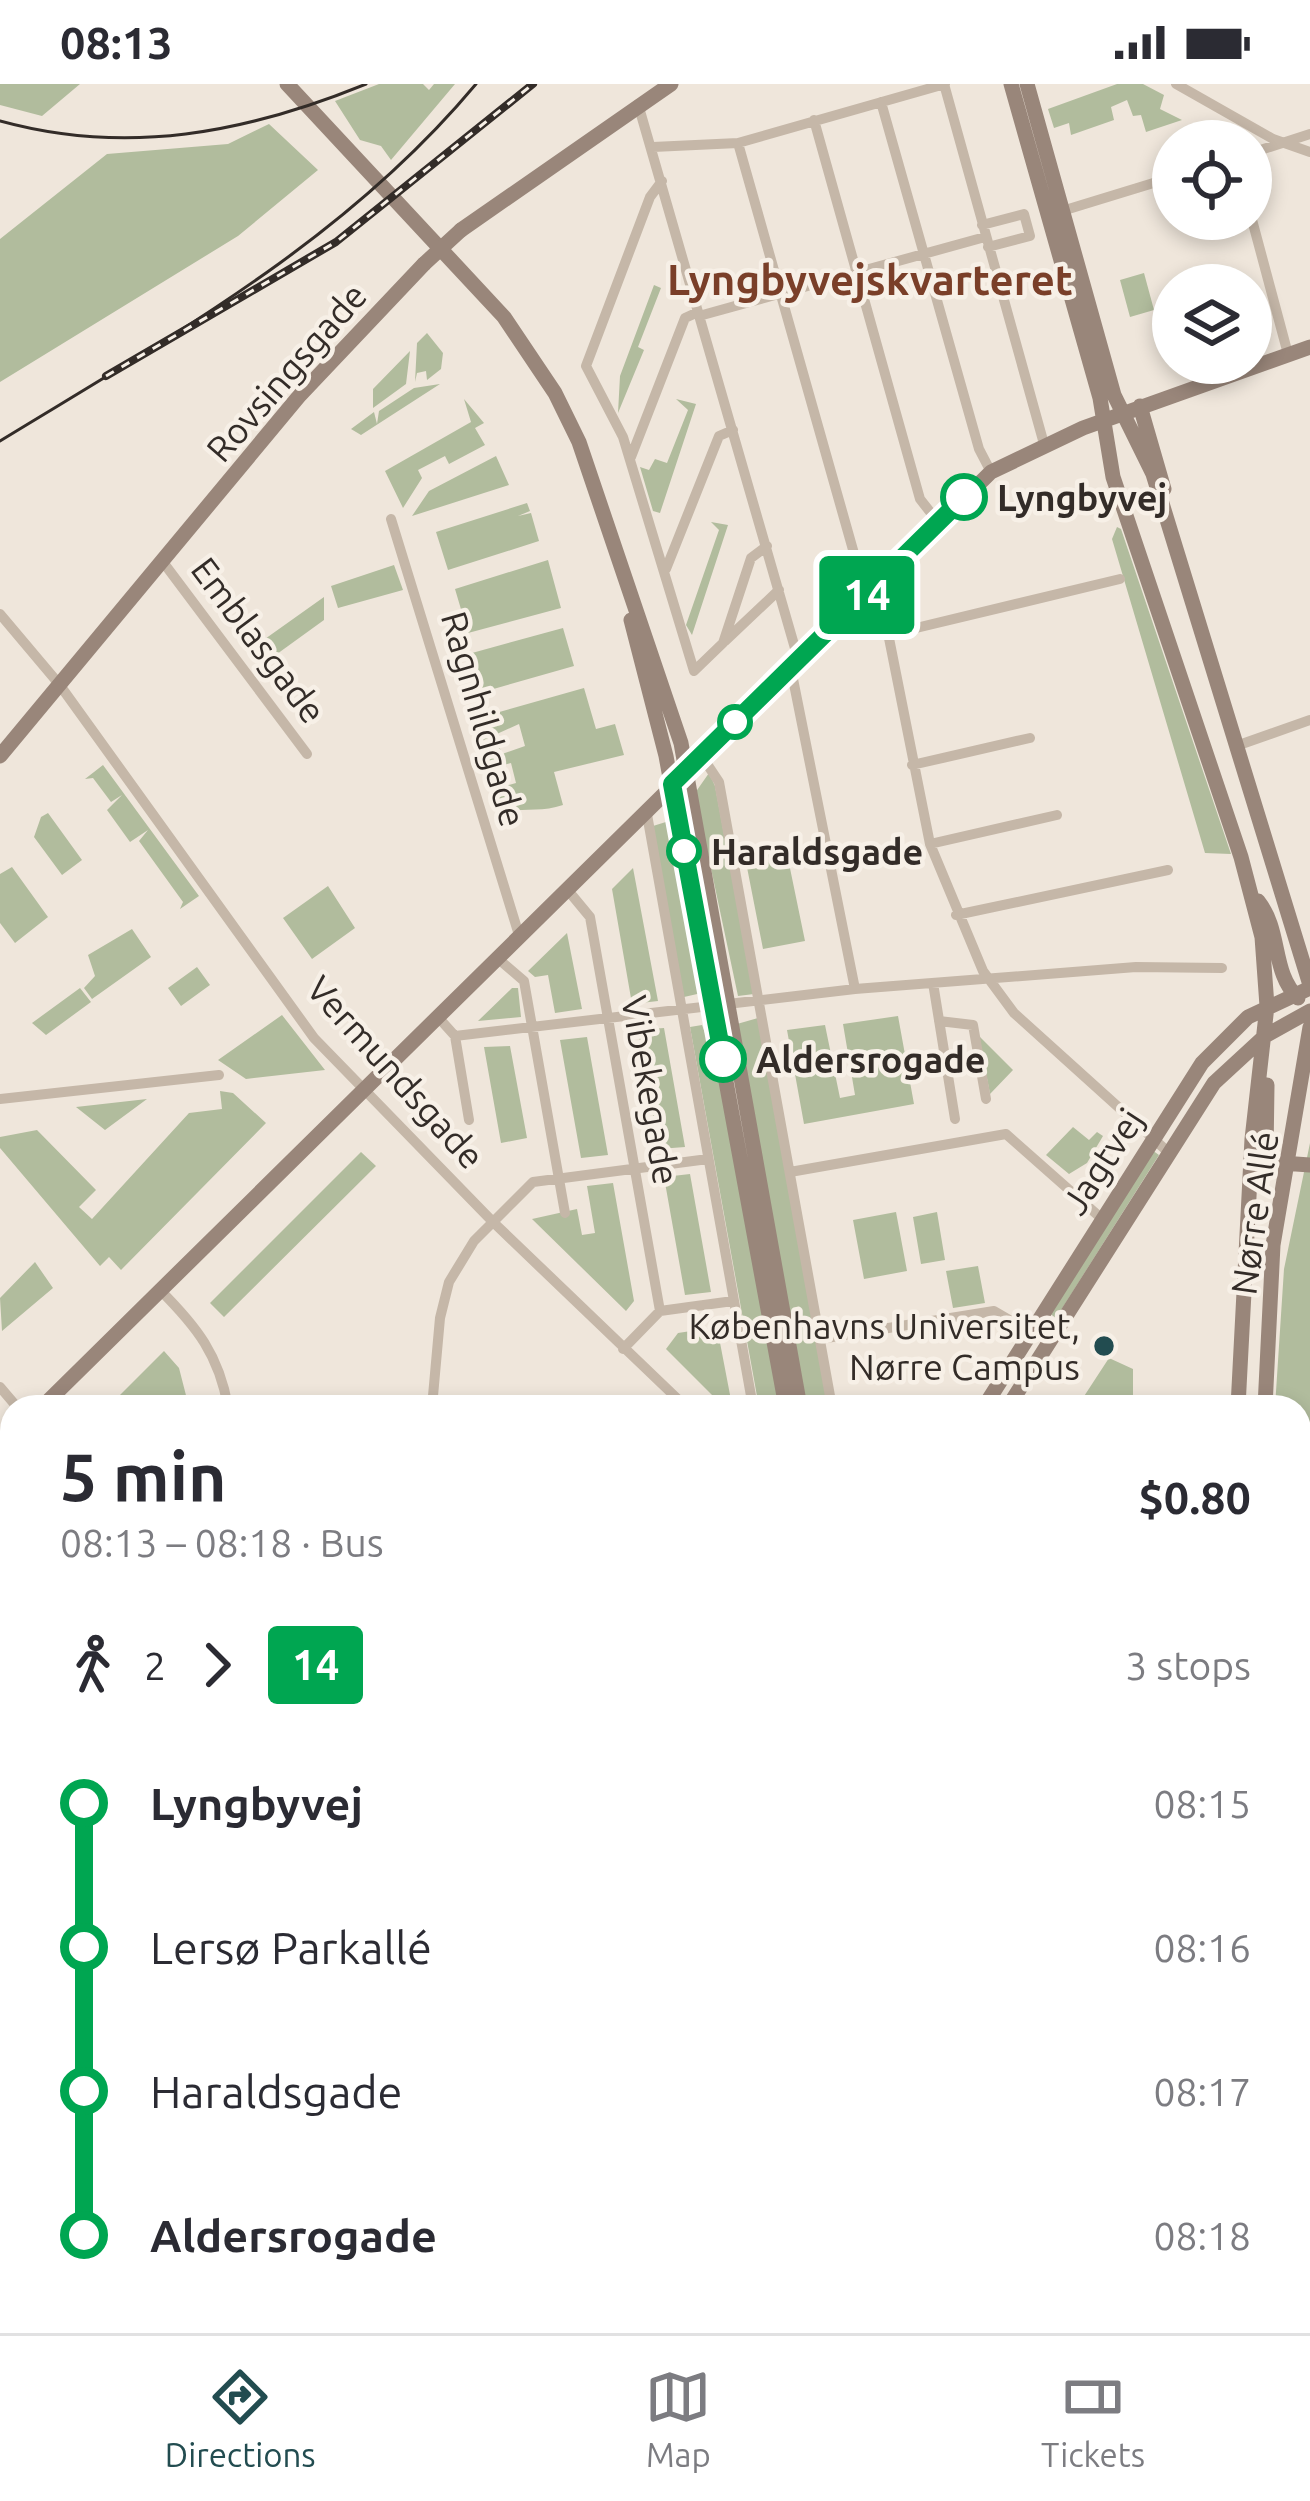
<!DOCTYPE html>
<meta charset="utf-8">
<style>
:root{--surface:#fff;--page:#f7f7f7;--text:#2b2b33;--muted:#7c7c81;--line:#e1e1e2;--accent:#224c50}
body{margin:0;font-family:Ubuntu,sans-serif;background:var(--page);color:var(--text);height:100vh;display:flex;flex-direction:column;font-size:45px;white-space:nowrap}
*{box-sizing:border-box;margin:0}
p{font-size:39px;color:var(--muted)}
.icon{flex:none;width:66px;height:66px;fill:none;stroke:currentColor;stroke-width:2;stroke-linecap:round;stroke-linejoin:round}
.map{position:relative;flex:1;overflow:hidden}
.details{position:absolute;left:0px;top:1311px;width:1311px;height:939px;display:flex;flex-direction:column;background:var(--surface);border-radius:36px 36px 0 0;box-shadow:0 6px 18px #0003}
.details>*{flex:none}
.badge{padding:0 24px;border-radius:9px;font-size:42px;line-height:78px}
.controls{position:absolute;left:1152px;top:36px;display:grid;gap:24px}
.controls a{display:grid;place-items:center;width:120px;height:120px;border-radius:50%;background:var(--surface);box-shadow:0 6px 18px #0003;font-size:60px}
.map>.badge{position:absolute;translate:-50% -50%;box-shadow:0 0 0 6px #fff}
.legs{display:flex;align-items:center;gap:18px;height:132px;padding:0 60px;font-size:39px}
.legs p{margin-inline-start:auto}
.head{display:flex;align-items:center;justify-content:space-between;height:204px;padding:0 60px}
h1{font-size:66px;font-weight:700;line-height:90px}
ul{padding:0 60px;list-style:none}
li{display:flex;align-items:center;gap:42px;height:144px;font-size:45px}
li i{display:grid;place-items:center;width:18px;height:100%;margin:0 15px;background:currentColor}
li i::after{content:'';width:30px;height:30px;margin:-15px;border:9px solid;border-radius:50%;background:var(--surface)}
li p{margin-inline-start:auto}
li:first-child i{background:linear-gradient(#0000 50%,currentColor 0)}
li:last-child i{background:linear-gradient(currentColor 50%,#0000 0)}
.status{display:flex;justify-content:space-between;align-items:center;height:84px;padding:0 60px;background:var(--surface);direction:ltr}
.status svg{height:33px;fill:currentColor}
.dock{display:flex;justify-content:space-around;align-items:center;height:168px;border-top:3px solid var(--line);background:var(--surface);font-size:33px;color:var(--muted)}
.dock a{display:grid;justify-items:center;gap:6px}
.dock .active{color:var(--accent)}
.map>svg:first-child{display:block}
.green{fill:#b1bc9d}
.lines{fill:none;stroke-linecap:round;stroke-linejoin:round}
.street{stroke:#c5b7a8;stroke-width:10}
.secondary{stroke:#99867a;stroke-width:15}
.tram{stroke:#332c28;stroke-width:3}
.rail-casing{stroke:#332c28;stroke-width:8}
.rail{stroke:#f7f0e7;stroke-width:3;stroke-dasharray:9;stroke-linecap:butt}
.secondary-bridge{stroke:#99867a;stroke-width:15}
.line-1-casing{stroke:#fff;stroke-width:27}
.line-1{stroke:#00a651;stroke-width:18}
.stop-1-dot{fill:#fff;stroke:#00a651;stroke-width:6}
.poi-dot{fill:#224c50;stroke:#f7f0e7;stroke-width:4.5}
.labels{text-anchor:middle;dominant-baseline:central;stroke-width:9;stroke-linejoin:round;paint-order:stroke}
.street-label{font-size:36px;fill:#332c28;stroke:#f7f0e7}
.stop-label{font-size:36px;font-weight:bold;fill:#332c28;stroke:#f7f0e7;text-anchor:start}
.poi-label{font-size:36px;fill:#332c28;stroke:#f7f0e7;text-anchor:end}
.quarter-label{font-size:42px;font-weight:bold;fill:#7a3f29;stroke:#f7f0e7}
</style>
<div class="status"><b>08:13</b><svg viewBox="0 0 49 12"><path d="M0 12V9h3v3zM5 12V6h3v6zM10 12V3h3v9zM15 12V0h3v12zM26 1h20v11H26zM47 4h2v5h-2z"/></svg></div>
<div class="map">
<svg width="1310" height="2249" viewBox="0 0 1310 2249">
<rect width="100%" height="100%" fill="#efe6db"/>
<path class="green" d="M0 0H80L42 32 0 21Z
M379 0H423L429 6 434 0H455L391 76 381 62 360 56 335 17Z
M1117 0H1143L1164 11 1160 25 1182 36 1146 48 1141 31 1133 32 1127 16 1111 23 1114 36 1071 51 1069 39 1054 44 1048 25Z
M269 40 318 86 238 152 0 298V155L107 70 228 60Z
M1144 189 1154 226 1130 233 1120 196Z
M654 201 661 204 638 263 644 266 618 329 620 292Z
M427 249 443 269 441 285 427 296 426 287 417 289 415 298 417 259Z
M410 267 406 300 373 324V305Z
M440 300 361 351 351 345 374 328 377 340 379 327 414 304Z
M464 315 484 339 475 344 485 361 449 380 445 372 418 386 422 394 403 424 385 387 471 338Z
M676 315 696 320 660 429 653 427 640 383 649 386 655 375 667 379 688 326Z
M496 372 509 401 412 432 429 407Z
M527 419 530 427 518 432 531 429 539 457 448 486 436 448Z
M711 438 728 441 692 551 686 541 719 446Z
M1117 443 1121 445 1231 770 1205 769 1112 455Z
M548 476 561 524 468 549 455 505Z
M394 481 403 506 338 524 331 502Z
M324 513V536L259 583 248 567Z
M563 544 574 582 483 608 472 569Z
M584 604 596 645 615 640 624 671 554 688 563 721C540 729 521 723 497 729L490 706 516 699 511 679 485 686 479 668 499 662 502 670 525 662 519 640 477 659 471 636Z
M103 681 199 812 180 825 183 818 139 757 148 746 130 758 107 726 122 711 111 718 93 694 85 695Z
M709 689 715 702 754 910 738 912 695 709Z
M48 729 82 776 62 791 34 753 41 733Z
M669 737 706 908 684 913 653 742Z
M785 760 805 857 763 865 744 768Z
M12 783 48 833 15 859 0 839V790Z
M633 784 658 917 632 920 612 805Z
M328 802 355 844 312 875 283 834Z
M132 845 151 873 92 915 84 904 95 892 88 871Z
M567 849 582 925 555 929 548 891 535 893 528 887Z
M197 883 210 901 181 922 168 904Z
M80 904 91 918 46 951 32 939Z
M512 904H518L521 933 478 937Z
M282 931 325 986 246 995 218 976Z
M898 932 914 1020 804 1040 787 946 825 941 840 1014 855 1011 843 940Z
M758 934 828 1323H805L737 940Z
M702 941 723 997 782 1323H759L690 943Z
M664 944 685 1063 659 1065 638 946Z
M979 952 1013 986 990 1010Z
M587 953 608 1071 581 1074 560 956Z
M510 962 527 1054 501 1059 484 963Z
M220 1007 233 1009 266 1039 121 1186 109 1173 100 1182 0 1064V1053L37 1046 96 1106 79 1123 92 1135 189 1029 222 1025Z
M147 1015 105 1046 76 1023Z
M1073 1043 1089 1056 1097 1048 1103 1052 1087 1079 1069 1090 1046 1071Z
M1310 1059V2143L1299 2153V1323H1275L1284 1185Z
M1152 1066 1159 1071 1056 1234 1049 1229Z
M361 1068 376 1082 224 1233 210 1219Z
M690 1090 711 1208 685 1211 664 1093Z
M613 1099 634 1217 626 1227 532 1135 577 1125 582 1151 595 1149 587 1102Z
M896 1128 907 1187 864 1195 853 1136Z
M937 1128 945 1176 921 1180 913 1133Z
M35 1178 53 1204 2 1247 0 1214Z
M978 1182 985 1219 953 1224 946 1187Z
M717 1243 731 1316 722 1321 666 1265 678 1249Z
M164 1267 179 1284 189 1323H108Z
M1109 1274 1133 1285V1323H1077Z"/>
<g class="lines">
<path class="street" d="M944 0 1044 360
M1176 0 1273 55 1310 68
M881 18 979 365 991 388
M638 20 799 578
M814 36 920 415 938 438
M738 59 857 480 881 514 930 760 983 887 1014 929 1167 1067
M653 63 738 59 945 0
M1251 69 1310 50
M662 97 650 113 586 282 623 353 694 587 723 559 751 474 767 462
M1062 127 1173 93
M1251 132 1288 270
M982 141 1024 130 1030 152 988 163
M699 232 985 153
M631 373 685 234 698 228
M391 435 519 851
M163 478 307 670
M666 485 719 352 733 346
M0 530 59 600 314 954 493 1138 686 1323
M887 551 1120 495
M725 557 779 506
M791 585 855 905
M1239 661 1310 636
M701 671 719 698 832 1323
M912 681 1030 654
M646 725 753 1323
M930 760 1057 731
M566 804 590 833 660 1227
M956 831 1168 786
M496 873 524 897 565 1129
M933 899 955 1035
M437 932 455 952 855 905 1136 883 1222 884
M939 937 973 941 986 1015
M455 952 469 1036
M0 1015 219 991
M790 1088 1006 1050 1101 1134
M160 1206C197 1243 219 1271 228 1323
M820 1255 994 1227 1030 1248
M623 1265 660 1227 733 1217
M0 1303 17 1323
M432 1323 440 1234 449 1198 474 1157 533 1098 708 1075
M0 1498 12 1486
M1299 1572 1310 1573
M0 1647 12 1635
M0 1759 12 1771
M0 1780 12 1792
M0 1810 12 1798
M0 1926 12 1914
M0 2041 12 2054
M1299 2168 1310 2158
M0 2172 12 2153
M274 2238 288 2249
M384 2238 396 2249
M518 2249 526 2238"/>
<path class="secondary" d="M287 0 504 233 555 309 579 358 681 659 800 1323
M1011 0 1100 314 1113 393 1241 773 1262 853 1267 922 1252 1055 1238 1323
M1027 0 1114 311 1153 390 1310 901
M461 146 671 0
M1140 322 1164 405
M631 536 666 672 786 1323
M0 672 300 311 424 180
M1258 817C1282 847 1271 888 1298 914
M1267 1001 1266 1070 1282 1079 1310 1081
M42 1323 991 388 1083 344 1310 263
M984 1323 1202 979 1248 933 1310 904
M1008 1323 1214 999 1265 952 1310 927
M1265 1323 1273 1161 1310 943
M0 1566 12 1578
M0 2176 12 2183
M105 2238 123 2249
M594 2238 608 2249
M614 2238 629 2249
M404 2249 411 2238
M1177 2249 1178 2238
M1204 2249 1205 2238"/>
<path class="tram" d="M0 37C127 72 246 49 366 0
M0 357C172 252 346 156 476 0"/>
<defs>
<path id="rail" d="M106 292 336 158 533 0"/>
</defs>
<use href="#rail" class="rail-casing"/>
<use href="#rail" class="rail"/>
<path class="secondary-bridge" d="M424 180 461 146"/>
</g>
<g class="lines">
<defs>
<path id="line-1" d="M723 975 672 700 964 413"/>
</defs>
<use href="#line-1" class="line-1-casing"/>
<use href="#line-1" class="line-1"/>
</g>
<g class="stop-1-dot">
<circle cx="964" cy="413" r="21"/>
<circle cx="735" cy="638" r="15"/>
<circle cx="684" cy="767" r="15"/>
<circle cx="723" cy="975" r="21"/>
</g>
<circle class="poi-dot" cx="1104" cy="1262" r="12"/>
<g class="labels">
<g class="street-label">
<text transform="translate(286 288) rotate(-49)">Rovsingsgade</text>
<text transform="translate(259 556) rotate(53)">Emblasgade</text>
<text transform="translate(484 635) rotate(74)">Ragnhildgade</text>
<text transform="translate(396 988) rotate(48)">Vermundsgade</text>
<text transform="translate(651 1006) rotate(80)">Vibekegade</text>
<text transform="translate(1102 1077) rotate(-57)">Jagtvej</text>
<text transform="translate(1254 1129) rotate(-82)">Nørre Allé</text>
</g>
<g class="stop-label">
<text x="997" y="413">Lyngbyvej</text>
<text x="711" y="767">Haraldsgade</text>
<text x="756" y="975">Aldersrogade</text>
</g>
<g class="poi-label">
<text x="1080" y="1241">Københavns Universitet,<tspan x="1080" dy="41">Nørre Campus</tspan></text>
</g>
<g class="quarter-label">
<text x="870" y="195">Lyngbyvejskvarteret</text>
</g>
</g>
</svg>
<div class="controls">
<a><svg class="icon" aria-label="locate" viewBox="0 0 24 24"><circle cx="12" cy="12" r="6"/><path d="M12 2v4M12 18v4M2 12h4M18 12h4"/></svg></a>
<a><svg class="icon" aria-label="layers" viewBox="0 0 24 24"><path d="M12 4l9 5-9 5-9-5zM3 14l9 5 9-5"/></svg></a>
</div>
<b class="badge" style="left:867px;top:511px;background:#00a651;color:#fff">14</b>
<section class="details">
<div class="head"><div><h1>5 min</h1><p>08:13 – 08:18 · Bus</p></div><b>$0.80</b></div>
<div class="legs"><svg class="icon" aria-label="walk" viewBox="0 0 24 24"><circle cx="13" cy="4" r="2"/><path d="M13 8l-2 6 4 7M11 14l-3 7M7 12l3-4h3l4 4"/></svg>2<svg class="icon" aria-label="forward" viewBox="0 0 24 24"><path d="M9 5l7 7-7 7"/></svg><b class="badge" style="background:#00a651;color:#fff">14</b><p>3 stops</p></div>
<ul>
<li><i style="color:#00a651"></i><b>Lyngbyvej</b><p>08:15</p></li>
<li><i style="color:#00a651"></i><span>Lersø Parkallé</span><p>08:16</p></li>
<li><i style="color:#00a651"></i><span>Haraldsgade</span><p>08:17</p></li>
<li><i style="color:#00a651"></i><b>Aldersrogade</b><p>08:18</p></li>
</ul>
</section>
</div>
<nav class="dock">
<a class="active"><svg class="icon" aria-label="directions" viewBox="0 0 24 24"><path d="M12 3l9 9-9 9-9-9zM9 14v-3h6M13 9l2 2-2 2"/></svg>Directions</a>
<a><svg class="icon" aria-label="map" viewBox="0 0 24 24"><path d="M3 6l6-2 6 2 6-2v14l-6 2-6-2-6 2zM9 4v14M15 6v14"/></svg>Map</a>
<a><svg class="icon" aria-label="tickets" viewBox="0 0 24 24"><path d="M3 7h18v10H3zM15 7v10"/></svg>Tickets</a>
</nav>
